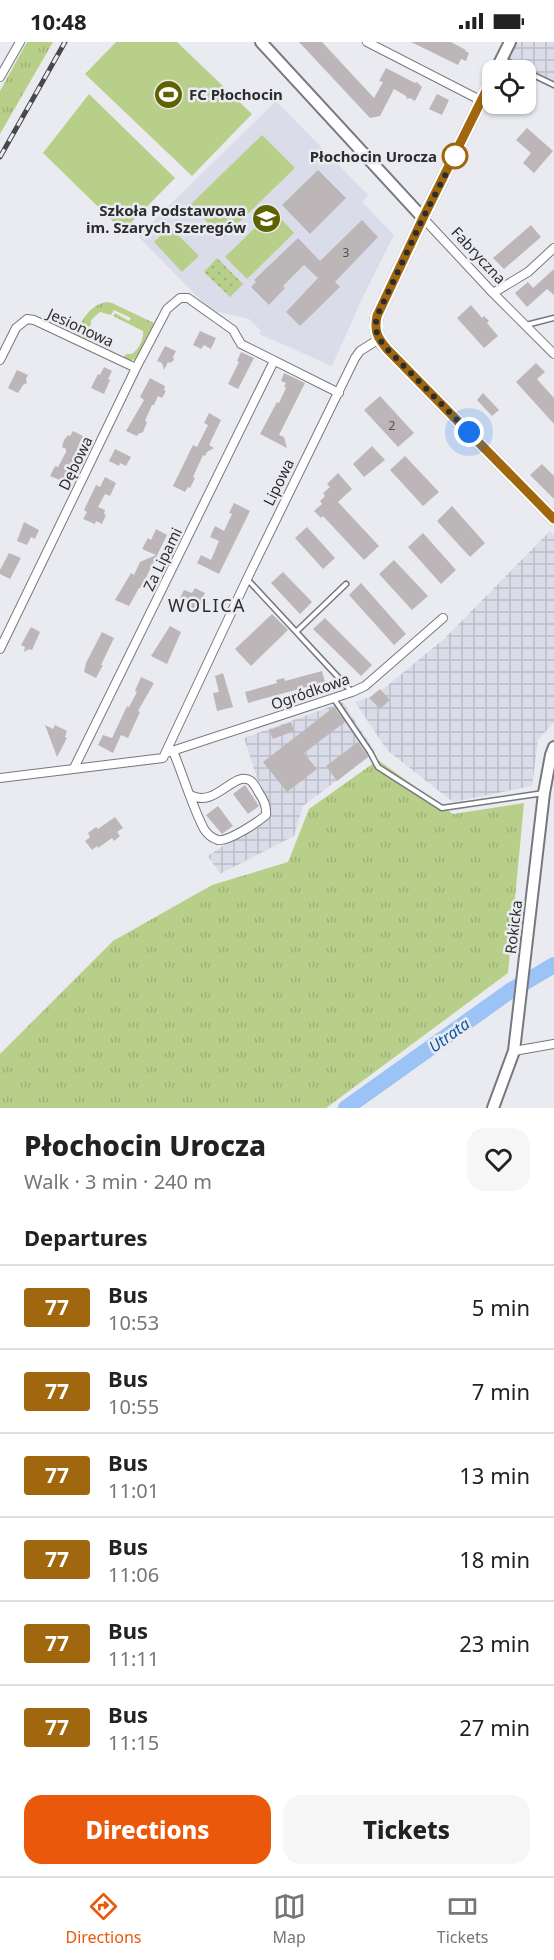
<!DOCTYPE html>
<meta charset="utf-8">
<style>
:root{--surface:#fff;--page:#f6f6f6;--text:#222;--muted:#767676;--line:#e0e0e0;--accent:#ea580c}
body{margin:0;font-family:"Noto Sans",sans-serif;background:var(--page);color:var(--text);height:100vh;display:flex;flex-direction:column;font-size:22px;white-space:nowrap}
*{box-sizing:border-box;margin:0}
p{font-size:20px;color:var(--muted)}
.icon{flex:none;width:33px;height:33px;fill:none;stroke:currentColor;stroke-width:2;stroke-linecap:round;stroke-linejoin:round}
.map{position:relative;height:1066px;overflow:hidden}
.details{display:flex;flex-direction:column;background:var(--surface);flex:1}
.details>*{flex:none}
.badge{padding:0 12px;border-radius:4px;font-size:21px;line-height:39px}
.fabs{position:absolute;left:482px;top:18px;display:grid;gap:12px}
.fabs a{display:grid;place-items:center;width:54px;height:54px;border-radius:12px;background:var(--surface);box-shadow:0 2px 4px #0004;font-size:30px}
.you{position:absolute;width:30px;height:30px;margin:-15px;border:4px solid #fff;border-radius:50%;background:#1a73e8;box-shadow:0 0 0 9px #1a73e833}
.map>.badge{position:absolute;translate:-50% -50%;box-shadow:0 0 0 3px #fff}
h2{padding:0 24px;font-size:22px;line-height:54px}
.round{display:grid;place-items:center;flex:none;width:63px;height:63px;border-radius:18px;background:var(--page)}
.head{display:flex;align-items:center;justify-content:space-between;height:102px;padding:0 24px}
h1{font-size:28px;font-weight:800;line-height:45px}
.cta{display:flex;gap:12px;margin-top:auto;padding:12px 24px}
.cta a{flex:1;height:69px;border-radius:18px;background:var(--accent);color:#fff;font-size:24px;font-weight:800;line-height:69px;text-align:center}
.cta a+a{background:var(--page);color:var(--text)}
ul{padding:0;list-style:none}
li{display:flex;align-items:center;gap:18px;height:84px;padding:0 24px;border-top:2px solid var(--line)}
li div{flex:1}
li b{display:block;font-size:22px}
li em{font-style:normal}
li .badge{min-width:66px;font-weight:700;text-align:center}
.status{display:flex;justify-content:space-between;align-items:center;height:42px;padding:0 30px;background:var(--surface);direction:ltr}
.status svg{height:16px;fill:currentColor}
.tabs{display:flex;justify-content:space-around;align-items:center;height:84px;border-top:2px solid var(--line);background:var(--surface);font-size:16px;color:var(--muted)}
.tabs a{display:grid;justify-items:center;gap:3px}
.tabs .selected{color:var(--accent)}
.map>svg:first-child{display:block}
.built{fill:#dadde9}
.industrial{fill:url(#industrial-grid)}
.grass{fill:url(#grass-tufts)}
.park{fill:url(#park-dots)}
.pitch{fill:#b8cf8a}
.lines{fill:none;stroke-linecap:round;stroke-linejoin:round}
.river{stroke:#9bc3f6;stroke-width:16}
.building{fill:#bcb6b9}
.service-casing{stroke:#77787d;stroke-width:7}
.minor-casing{stroke:#77787d;stroke-width:10}
.secondary-casing{stroke:#77787d;stroke-width:14}
.service{stroke:#fff;stroke-width:4}
.minor{stroke:#fff;stroke-width:8}
.secondary{stroke:#fff;stroke-width:10}
.rail-casing{stroke:#48484a;stroke-width:5}
.rail{stroke:#eaebf1;stroke-width:3;stroke-dasharray:9;stroke-linecap:butt}
.line-casing{stroke:#fff;stroke-width:14}
.line{stroke:#a0670e;stroke-width:9}
.walk{stroke:#2d2d2f;stroke-width:6;stroke-dasharray:0 10.8}
.stop-dot{fill:#fff;stroke:#a0670e;stroke-width:3}
.labels{text-anchor:middle;dominant-baseline:central;stroke-width:5;stroke-linejoin:round;paint-order:stroke}
.number-label{font-size:12px;fill:#514f52}
.poi-label{font-size:15px;font-weight:bold;fill:#2d2d2f;stroke:#eaebf1;text-anchor:start}
.stop-label{font-size:15px;font-weight:bold;fill:#2d2d2f;stroke:#eaebf1;text-anchor:end}
.street-label{font-size:15px;fill:#2d2d2f;stroke:#eaebf1}
.water-label{font-size:16px;font-style:italic;fill:#1356a0;stroke:#eaebf1}
.quarter-label{font-size:18px;letter-spacing:1.5px;fill:#2d2d2f;stroke:#eaebf1}
</style>
<div class="status"><b>10:48</b><svg viewBox="0 0 49 12"><path d="M0 12V9h3v3zM5 12V6h3v6zM10 12V3h3v9zM15 12V0h3v12zM26 1h20v11H26zM47 4h2v5h-2z"/></svg></div>
<div class="map">
<svg width="554" height="1066" viewBox="0 0 554 1066">
<defs>
<pattern id="industrial-grid" width="8" height="8" patternUnits="userSpaceOnUse" patternTransform="scale(1.5)"><rect width="8" height="8" fill="#dadde9"/><path d="M0 4h8M4 0v8" fill="none" stroke="#bbbec8"/></pattern>
<pattern id="grass-tufts" width="24" height="20" patternUnits="userSpaceOnUse" patternTransform="scale(1.5)"><rect width="24" height="20" fill="#b8cf8a"/><path d="M3 7l-1-3M5 7V3M7 7l1-3M15 17l-1-3M17 17v-4M19 17l1-3" fill="none" stroke="#9eb277"/></pattern>
<pattern id="park-dots" width="8" height="8" patternUnits="userSpaceOnUse" patternTransform="scale(1.5)"><rect width="8" height="8" fill="#b8cf8a"/><path d="M2 2h.1M6 6h.1" fill="none" stroke="#9eb277" stroke-width="1.8" stroke-linecap="round"/></pattern>
</defs>
<rect width="100%" height="100%" fill="#eaebf1"/>
<path class="built" d="M276 59 368 153 362 160 394 193 362 257 332 324 259 292 261 289 249 277 210 268 138 194Z"/>
<path class="industrial" d="M513 0H554V43L503 19Z
M550 489 554 494V680L538 698 532 744 453 760 387 708 355 660 376 653 445 596Z
M343 660 375 710 303 764 294 794 220 832 208 814 269 773 244 696Z"/>
<path class="grass" d="M27 0H53L0 92V49Z
M106 260 112 261 156 282 136 317C122 322 105 309 93 304L95 301 123 315 127 312H132C139 307 144 297 143 289L113 274 115 271 129 279 131 276 114 268 111 273 100 270 91 278V283L87 286V295L91 301 74 295C82 279 88 264 106 260Z
M378 718 453 772 524 761 508 931 326 1066H0V1012L113 899 212 843 288 820 309 767Z"/>
<path class="park" d="M217 216 243 242 230 255 204 230Z"/>
<path class="pitch" d="M116 0H177L252 72 192 134 85 32Z
M89 52 175 136 123 189 43 111Z
M262 93 295 126 223 196 190 163Z
M273 168 294 191 247 237 225 215Z
M170 185 199 214 182 230 154 200Z"/>
<g class="lines">
<path class="river" d="M346 1066 510 949 554 923"/>
</g>
<path class="building" d="M299 0H322L374 56 383 40 379 39 386 26 415 41 417 40 422 45 415 59 410 56 407 57 406 54 394 47 380 74 370 76Z
M411 0H451L466 8 465 9 469 11 466 19 461 17 458 23Z
M437 52 449 58 442 73 429 67Z
M527 86 553 109 534 131 523 121 531 111 516 98Z
M318 128 346 156 310 192 282 163Z
M362 178 378 195 335 240 340 245 300 284 286 270 318 236 304 223 283 244 285 246 269 263 251 245 256 240 254 238 298 196 320 219Z
M531 183 541 195 504 227 493 216Z
M554 227V253L547 247 527 265 515 251 528 240 533 246Z
M471 263 482 276 484 274 489 279 487 281 498 294 484 306 457 276Z
M200 289 216 296 211 307 204 303 201 307 193 303Z
M165 304 176 309 173 315 174 318 170 321 168 320 164 328 162 321 157 319Z
M241 310 254 316 238 347 228 342 239 320 237 319Z
M536 321 545 330 537 337 554 356V382L516 340Z
M104 325 112 329 108 337 110 338 104 352 91 346 98 332 100 333Z
M17 328 28 333 26 337 27 341 23 343 18 351 8 346Z
M284 331 305 341 279 393 284 395 287 406 260 392 277 360 279 361 286 346 284 344 286 341 281 339Z
M150 336 165 344 164 348 166 349 162 356 158 354 154 363H152L145 379 147 380 143 390 138 392 137 394 126 389 144 358 140 355Z
M483 351 499 368 492 374 477 358Z
M380 354 414 391 398 405 364 368Z
M209 371 221 378 209 403 214 406 207 410 205 414 203 413 193 435 195 436 190 446 188 445 185 450 173 444 193 403 197 405 208 383 204 381Z
M73 389 83 394 78 404 80 405 62 439 50 434 55 424 58 425 66 410V407L62 405 64 398 68 393 70 394Z
M372 404 385 418 364 435 353 422Z
M115 407 131 415 126 424 120 421 119 424 109 419Z
M405 414 439 450 423 464 390 428Z
M542 422 554 434V457L530 433Z
M338 431 352 447 338 460 379 504 364 518 323 474 321 476 314 469 322 462 320 459 325 454 323 451 330 445 327 442Z
M105 435 116 441 110 454 105 452 98 465 105 468 104 472 106 473 102 482 96 479 95 482 83 477 87 470 84 468 96 443 100 445Z
M234 461 250 469 219 532 197 521 201 513 211 518 219 499 210 495 215 484 224 489 232 472 229 471Z
M452 464 485 501 470 515 437 479Z
M24 480 39 488 35 497 31 495 27 503 17 499Z
M307 485 335 516 323 527 295 496Z
M156 487 167 493 141 546H139L129 564 115 558 131 531 134 533 140 520 156 513 142 507 148 496 151 498Z
M423 491 456 528 441 542 408 505Z
M9 511 21 516 10 537 0 532V528Z
M394 518 428 554 412 568 379 532Z
M283 530 312 560 300 572 271 541Z
M361 541 406 592 394 603 349 553Z
M195 546 205 551 195 571 185 566 187 560 180 556 184 548 192 551Z
M272 572 288 588 251 624 235 607Z
M325 576 372 623 361 634 313 587Z
M170 584 181 590 167 622 151 614Z
M31 585 40 590 32 608 29 607 24 610 25 605 21 603Z
M102 590 114 596 101 623H103L96 636 84 630 86 621Z
M322 629 325 640 248 661 245 650 277 641 276 638 284 636 285 639Z
M223 631 233 665 217 669 213 651 219 650 215 634Z
M141 635 154 641 138 669 140 670 128 696 121 693 113 711 98 703 103 693 112 696 127 664 129 665 137 650 135 649Z
M380 647 390 658 380 667 369 656Z
M334 665 345 680 304 711 317 727 287 750 263 720Z
M291 680 294 689 273 697 269 688Z
M45 683 53 687 55 683 67 689 65 695 67 696 57 715Z
M358 700 368 715 337 739 326 724Z
M245 743 259 764 248 772 233 752Z
M218 764 233 784 222 792 206 773Z
M115 775 123 786 117 790 120 794 114 799 112 796 98 806 97 804 92 808 85 799 90 795 88 791 96 785 98 787Z"/>
<g class="lines">
<defs>
<path id="service" d="M504 18 525 28
M525 29 554 43
M526 283 554 276
M248 538 351 649
M297 589 346 542
M334 657 370 710 378 725 442 766 544 751"/>
<path id="minor" d="M367 0 482 59
M0 35 20 0
M423 176 493 251 554 312
M493 251 528 230 554 206
M0 318 16 286 27 277 34 278 136 326
M0 607 136 326 167 267 180 256H188L233 288 241 302 339 351
M173 709C183 733 192 764 204 787 207 792 212 796 218 798 228 800 258 780 266 773 267 764 264 758 259 751 257 747 254 742 251 739 234 727 216 767 190 753
M166 711 352 650 365 644 443 576
M74 726 274 319
M0 736 163 716 247 537 355 316 360 309 379 297
M514 1009 554 1002"/>
<path id="secondary" d="M261 0 423 176
M496 28 510 0
M492 37 423 176 377 274C374 289 377 296 387 307L554 477
M493 1066 514 1009 544 751 551 713 554 705"/>
</defs>
<use href="#service" class="service-casing"/>
<use href="#minor" class="minor-casing"/>
<use href="#secondary" class="secondary-casing"/>
<use href="#service" class="service"/>
<use href="#minor" class="minor"/>
<use href="#secondary" class="secondary"/>
<defs>
<path id="rail" d="M0 115 65 0"/>
</defs>
<use href="#rail" class="rail-casing"/>
<use href="#rail" class="rail"/>
</g>
<g class="lines">
<defs>
<path id="line" d="M492 37 423 176 377 274C374 289 377 295 387 307L554 477"/>
</defs>
<use href="#line" class="line-casing"/>
<use href="#line" class="line"/>
<path class="walk" d="M455 114 423 176 377 274C374 289 377 295 387 307L469 390"/>
</g>
<defs>
<symbol id="stadium-disc" viewBox="-11 -11 22 22"><circle r="9.5" fill="#5e6300" stroke="#eaebf1"/><path d="M0-5a6.5 5 0 1 0 0 10a6.5 5 0 1 0 0-10ZM-3.5-1.8h7v3.6h-7Z" fill="#fff"/></symbol>
<symbol id="school-disc" viewBox="-11 -11 22 22"><circle r="9.5" fill="#5e6300" stroke="#eaebf1"/><path d="M0-5L7-2L0 1L-7-2ZM-4 1L0 2.5L4 1V4Q0 6-4 4Z" fill="#fff"/></symbol>
</defs>
<g fill-rule="evenodd">
<use href="#stadium-disc" x="152" y="36" width="33" height="33"/>
<use href="#school-disc" x="250" y="160" width="33" height="33"/>
</g>
<circle class="stop-dot" cx="455" cy="114" r="12"/>
<g class="labels">
<g class="number-label">
<text x="346" y="210">3</text>
<text x="392" y="383">2</text>
</g>
<g class="poi-label">
<text x="189" y="52">FC Płochocin</text>
<text x="246" y="168" text-anchor="end">Szkoła Podstawowa<tspan x="246" dy="17">im. Szarych Szeregów</tspan></text>
</g>
<g class="stop-label">
<text x="437" y="114">Płochocin Urocza</text>
</g>
<g class="street-label">
<text transform="translate(479 213) rotate(47)">Fabryczna</text>
<text transform="translate(81 285) rotate(25)">Jesionowa</text>
<text transform="translate(75 421) rotate(-64)">Dębowa</text>
<text transform="translate(278 440) rotate(-64)">Lipowa</text>
<text transform="translate(162 517) rotate(-64)">Za Lipami</text>
<text transform="translate(310 649) rotate(-19)">Ogródkowa</text>
<text transform="translate(513 885) rotate(-83)">Rokicka</text>
</g>
<g class="water-label">
<text transform="translate(449 993) rotate(-36)">Utrata</text>
</g>
<g class="quarter-label">
<text x="207" y="563">WOLICA</text>
</g>
</g>
</svg>
<div class="fabs">
<a><svg class="icon" aria-label="locate" viewBox="0 0 24 24"><circle cx="12" cy="12" r="6"/><path d="M12 2v4M12 18v4M2 12h4M18 12h4"/></svg></a>
</div>
<div class="you" style="left:469px;top:390px"></div>
</div>
<section class="details">
<div class="head"><div><h1>Płochocin Urocza</h1><p>Walk · 3 min · 240 m</p></div><a class="round"><svg class="icon" aria-label="heart" viewBox="0 0 24 24"><path d="M12 20l-8-8c-3-5 5-10 8-4 3-6 11-1 8 4z"/></svg></a></div>
<h2>Departures</h2>
<ul>
<li><span class="badge" style="background:#a0670e;color:#fff">77</span><div><b>Bus</b><p>10:53</p></div><em>5 min</em></li>
<li><span class="badge" style="background:#a0670e;color:#fff">77</span><div><b>Bus</b><p>10:55</p></div><em>7 min</em></li>
<li><span class="badge" style="background:#a0670e;color:#fff">77</span><div><b>Bus</b><p>11:01</p></div><em>13 min</em></li>
<li><span class="badge" style="background:#a0670e;color:#fff">77</span><div><b>Bus</b><p>11:06</p></div><em>18 min</em></li>
<li><span class="badge" style="background:#a0670e;color:#fff">77</span><div><b>Bus</b><p>11:11</p></div><em>23 min</em></li>
<li><span class="badge" style="background:#a0670e;color:#fff">77</span><div><b>Bus</b><p>11:15</p></div><em>27 min</em></li>
</ul>
<div class="cta"><a>Directions</a><a>Tickets</a></div>
</section>
<nav class="tabs">
<a class="selected"><svg class="icon" aria-label="directions" viewBox="0 0 24 24"><path d="M12 3l9 9-9 9-9-9zM9 14v-3h6M13 9l2 2-2 2"/></svg>Directions</a>
<a><svg class="icon" aria-label="map" viewBox="0 0 24 24"><path d="M3 6l6-2 6 2 6-2v14l-6 2-6-2-6 2zM9 4v14M15 6v14"/></svg>Map</a>
<a><svg class="icon" aria-label="tickets" viewBox="0 0 24 24"><path d="M3 7h18v10H3zM15 7v10"/></svg>Tickets</a>
</nav>
